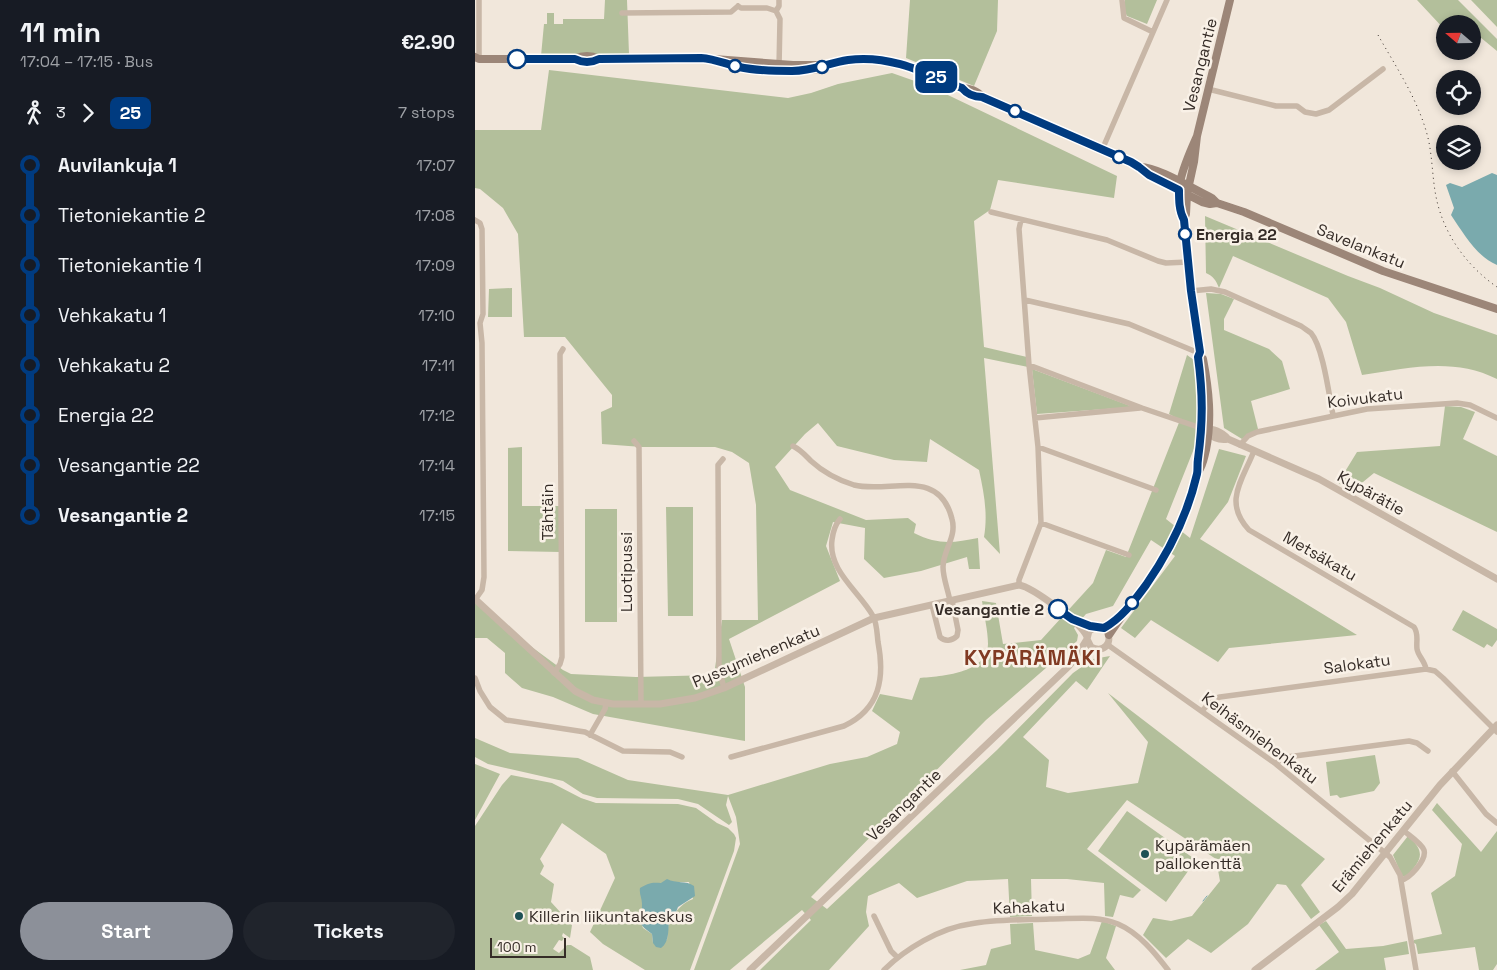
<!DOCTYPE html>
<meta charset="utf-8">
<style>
:root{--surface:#171b24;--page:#20242c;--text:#f1f3f6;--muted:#9ea1a6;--accent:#8c9099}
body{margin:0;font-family:"Space Grotesk",sans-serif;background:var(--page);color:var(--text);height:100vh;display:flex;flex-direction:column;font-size:19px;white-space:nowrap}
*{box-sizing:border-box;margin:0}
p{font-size:16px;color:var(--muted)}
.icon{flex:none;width:28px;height:28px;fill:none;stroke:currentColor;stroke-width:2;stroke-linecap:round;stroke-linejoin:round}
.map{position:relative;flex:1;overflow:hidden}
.details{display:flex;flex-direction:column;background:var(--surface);width:475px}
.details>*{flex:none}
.badge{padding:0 10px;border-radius:8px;font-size:18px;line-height:32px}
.needle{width:32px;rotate:290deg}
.buttons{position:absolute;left:961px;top:15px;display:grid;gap:10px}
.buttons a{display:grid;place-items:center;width:45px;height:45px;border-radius:50%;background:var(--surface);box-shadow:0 2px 8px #0003;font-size:25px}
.scale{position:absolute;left:15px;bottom:12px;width:76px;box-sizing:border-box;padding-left:5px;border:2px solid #352c27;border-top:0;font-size:14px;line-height:18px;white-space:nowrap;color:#352c27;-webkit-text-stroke:4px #f9f1e7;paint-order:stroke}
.map>.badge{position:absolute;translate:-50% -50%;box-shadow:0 0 0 2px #fff}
.legs{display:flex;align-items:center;gap:8px;height:55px;padding:0 20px;font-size:16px}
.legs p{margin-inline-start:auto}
.overview{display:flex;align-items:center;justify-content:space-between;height:85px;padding:0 20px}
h1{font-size:28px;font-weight:600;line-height:38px}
.cta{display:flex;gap:10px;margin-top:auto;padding:10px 20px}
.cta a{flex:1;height:58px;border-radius:30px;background:var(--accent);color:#fff;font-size:20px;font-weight:600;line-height:58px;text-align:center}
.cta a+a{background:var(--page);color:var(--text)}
ul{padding:0 20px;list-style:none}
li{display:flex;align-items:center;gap:18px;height:50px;font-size:19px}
li i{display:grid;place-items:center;width:8px;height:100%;margin:0 6px;background:currentColor}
li i::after{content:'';width:12px;height:12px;margin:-6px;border:4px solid;border-radius:50%;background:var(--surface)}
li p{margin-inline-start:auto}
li:first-child i{background:linear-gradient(#0000 50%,currentColor 0)}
li:last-child i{background:linear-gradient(currentColor 50%,#0000 0)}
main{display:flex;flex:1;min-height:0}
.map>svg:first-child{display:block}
.green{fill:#b3bf9b;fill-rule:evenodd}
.water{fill:#7aaaad}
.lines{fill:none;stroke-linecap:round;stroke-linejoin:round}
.stream{stroke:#7aaaad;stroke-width:1}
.minor{stroke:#c8b7a7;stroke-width:5.5}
.tertiary{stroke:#c8b7a7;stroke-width:7}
.secondary{stroke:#9c8678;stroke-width:8}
.rail{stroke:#352c27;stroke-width:1;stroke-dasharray:1 4;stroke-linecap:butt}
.line-1-casing{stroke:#fff;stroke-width:11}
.line-1{stroke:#003b80;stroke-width:8}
.stop-1-dot{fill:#fff;stroke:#003b80;stroke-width:2.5}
.poi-dot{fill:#1e5155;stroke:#f9f1e7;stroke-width:2}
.labels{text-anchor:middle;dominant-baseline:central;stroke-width:5;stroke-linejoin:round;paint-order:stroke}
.street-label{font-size:16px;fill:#352c27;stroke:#f9f1e7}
.stop-label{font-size:16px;font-weight:bold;fill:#352c27;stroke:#f9f1e7;text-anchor:start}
.poi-label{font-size:16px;fill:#352c27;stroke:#f9f1e7;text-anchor:start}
.district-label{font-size:21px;font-weight:bold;letter-spacing:1px;fill:#813a23;stroke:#f9f1e7}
</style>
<main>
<section class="details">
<div class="overview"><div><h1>11 min</h1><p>17:04 – 17:15 · Bus</p></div><b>€2.90</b></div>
<div class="legs"><svg class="icon" aria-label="walk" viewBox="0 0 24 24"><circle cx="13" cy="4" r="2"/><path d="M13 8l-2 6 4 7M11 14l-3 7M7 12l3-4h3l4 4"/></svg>3<svg class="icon" aria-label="forward" viewBox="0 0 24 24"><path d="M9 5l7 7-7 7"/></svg><b class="badge" style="background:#003b80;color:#fff">25</b><p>7 stops</p></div>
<ul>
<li><i style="color:#003b80"></i><b>Auvilankuja 1</b><p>17:07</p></li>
<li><i style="color:#003b80"></i><span>Tietoniekantie 2</span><p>17:08</p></li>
<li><i style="color:#003b80"></i><span>Tietoniekantie 1</span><p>17:09</p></li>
<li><i style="color:#003b80"></i><span>Vehkakatu 1</span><p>17:10</p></li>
<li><i style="color:#003b80"></i><span>Vehkakatu 2</span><p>17:11</p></li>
<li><i style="color:#003b80"></i><span>Energia 22</span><p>17:12</p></li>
<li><i style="color:#003b80"></i><span>Vesangantie 22</span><p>17:14</p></li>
<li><i style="color:#003b80"></i><b>Vesangantie 2</b><p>17:15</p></li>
</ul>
<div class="cta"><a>Start</a><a>Tickets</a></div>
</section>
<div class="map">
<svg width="1022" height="970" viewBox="0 0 1022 970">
<rect width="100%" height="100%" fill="#f1e7db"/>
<path class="green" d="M130 0H152L154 54 66 56 69 24H72V13H79V24H88V19H129Z
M435 0H523L522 31 499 86 431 58Z
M650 0H682L672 24 652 16 650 12Z
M942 0H983L1022 39V51L1005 37 998 38V24H970V30Z
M996 0H1022V27Z
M74 70 313 98 336 93 363 84 417 73 454 86 642 176 639 198 523 180 515 210 499 221 509 347 552 357 553 367 509 358 525 554 509 537C513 514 509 493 504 470L455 439 452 462 419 460 362 446 343 423 330 434 300 467 315 490 391 520 433 518 441 524 439 533C463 545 478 543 503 538L505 569H494L492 557 446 571 409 578 389 559 390 528 358 522 351 546 365 581 254 639 270 687V741L118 714 78 697 47 688 30 673V653L12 638H0V602L12 614 88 670 96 674 161 677 239 675 247 620H283L281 505 274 463 257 452 240 447H167L127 444 126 412 137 407V395L90 337H49L43 234 28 208 5 189 0 188V130H66Z
M730 216 873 276 905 288 959 313 1022 335V379C978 357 934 368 887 375L871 322 853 298 758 256 744 288C741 280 738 276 731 273Z
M37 288V317H13L14 289Z
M731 293 746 294 759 299 749 319V330L794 349 807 361 815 389 776 401 783 429 767 439 749 428Z
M712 355 719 360 725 411 722 441 691 519 715 538 744 449 771 456 753 502 725 539 882 635 754 648 743 662 676 620 660 638 646 628 700 556 676 540 638 606 611 614 599 628 603 635 602 641 511 720 336 897 352 909 522 750 598 673 618 659 635 656 612 690 601 681 548 737 574 760 571 787 593 793 663 783 673 742 633 693 850 859 826 885 845 912 836 919 811 885 802 884 773 924 736 953 713 939 691 958 668 935 678 918 696 921 717 916 745 881 741 859 652 800 612 849 666 890 658 898 645 895 638 917 630 916 629 883 592 879H556L557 916 535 917 533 879 492 881 442 898 424 883 393 896 391 912 394 926 354 970H285L336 920 327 910 255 970H219L265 844 261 817 253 796 251 805 257 822 254 825 223 804 203 799 122 798 108 794 88 781 13 764 0 757V738L35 753 103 758 153 780 253 795 355 764 392 757 422 744 425 732 397 711 405 694 437 700 445 678C466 676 512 674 513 644 513 631 509 615 507 601L521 603 528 644 566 640 618 583 631 550 651 557 705 420 694 414Z
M557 369 658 407 562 414Z
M970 406 986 407 1000 412 988 439 1022 456V532L899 473 877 491 863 483 882 452 965 446Z
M47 447V506H84L86 552 33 551V448Z
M191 507H218V616H193Z
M110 509H142V622H110Z
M988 610 1022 629V640L1017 647 1012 644 1009 648 977 630Z
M900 755 905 783 899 791 865 798 862 795 855 796 851 762Z
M0 764 25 774 0 820Z
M36 775 77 783 106 798 121 803 203 804 221 808 242 823 253 828 259 834 261 838 259 851 215 970H170L128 944 115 932 140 878 131 854 87 823 65 859 69 866 65 874 79 884 76 902 97 925 95 938 88 933 87 936 89 938 87 941 84 940 78 949 84 953 92 945H96L115 957 118 970H0V826L27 785ZM198 882H214L218 899C206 903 203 911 194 918L192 940 178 943 177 934 168 928 164 917 167 911V898Z
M962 803 1006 852 1022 831V964L1018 970H1004L1000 947 943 954 941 944 939 943V940L967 934 956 893 980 876 987 844 957 810Z
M652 811 721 860 691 902 623 851Z
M933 836C952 853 946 860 931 877L927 876 918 855Z
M627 921 641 926 631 958 640 970H485L511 965 516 949 536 944 535 924 558 923 560 950 603 959 615 954Z
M851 921 871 949 908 946 932 941 934 954 909 958 911 970H840L864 952 844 925Z"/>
<path class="water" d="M1017 173 1022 175V265C1001 256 989 234 976 215L979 208 971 185 975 183 987 187Z
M192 879C201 884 211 880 219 886L220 896 203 907 201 912 194 918C193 928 195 942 186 948L181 947 178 943 177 934C159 921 167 922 167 904 167 898 164 894 165 888 173 883 177 882 186 883Z"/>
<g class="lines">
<path class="stream" d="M728 901 732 896"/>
<path class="minor" d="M4 0V59
M647 0 649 18 678 32
M263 6 266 8H292L301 11 305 19 304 67
M301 11 304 6V0
M147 13 256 12 263 6
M733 89 801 106H822L830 112 841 114 854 110 908 69
M627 150 692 0
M516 212 632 240 683 261 691 263 713 262
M0 220 5 223 7 229 8 314 5 323 7 343 9 577 7 590 0 600
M716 291 736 289 750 292 826 326C829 328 833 331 836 333 848 347 854 395 858 415
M550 300 654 324 719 351 725 352
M554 365 667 408 726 428
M560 418 665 408
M159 441 164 447 166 704
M765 445 773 436 782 432 892 409 982 403 995 405 1022 418
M318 446C326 450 330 455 336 461 348 472 363 480 379 485 414 494 464 466 477 519 482 537 468 550 468 567 468 578 473 590 475 601
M563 447 681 490
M779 451C767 481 748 502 774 530L939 627C944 634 941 641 942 649 943 656 950 661 951 669
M248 459 243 465 244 669 249 688
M566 523 654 555
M544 585V580L566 523 563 447 554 365 544 229 546 220
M457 605 465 637C470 642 477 641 482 636L483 630 477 600
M633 645 801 764 915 857 925 875 941 970
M79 673 85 664 87 657 85 354 88 349
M0 678 5 691 15 707 31 720 110 732 148 751 195 752 207 757
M727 711 738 699 745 697 951 669 960 671 968 678 1022 732
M115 735 130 709 131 703
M256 757 369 726C405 709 410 678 403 642 402 634 402 623 398 616 384 591 353 571 357 540 358 531 360 525 365 519
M801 764 806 759 812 757 934 741 942 743 953 751
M977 771 1011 814 1022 823
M926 880C934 879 952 860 949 850 946 843 935 836 929 831
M399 916 416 951 422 957
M409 970C430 949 465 928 495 924 521 919 549 920 575 919 598 919 622 915 643 924 664 933 680 953 693 970"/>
<path class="tertiary" d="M728 428C738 429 746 431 753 439L844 479 1022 579
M731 432C737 437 744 441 753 439
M0 599 100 691 118 700 138 704H185L220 698 249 688 399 618 544 585C557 587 608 624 612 637
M598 619 631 630C639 642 629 654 616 647L612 639 614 631 621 627
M275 970 594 666C601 658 606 649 612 639
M780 970 863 907 877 894 965 785 1022 725"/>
<path class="secondary" d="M0 57 4 59H100C108 62 116 63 124 59
M100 59C108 55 116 55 124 59L226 58 318 65H350L375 60H403L433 66 487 88C494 88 503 91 507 97
M244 61C275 73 311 73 344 69
M504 97H507L656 162 665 167 674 175 727 202 735 204 742 203
M722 136C711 161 695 194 709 220L716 291 725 352 723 357C727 384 728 409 726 436 725 448 720 460 723 472
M665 167C681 166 720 190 737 198L742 203 769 212 908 271 1022 309
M709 220 711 214 712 194 719 162 722 136 755 0
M629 628 642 619
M634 635C647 614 663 597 677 576 698 545 712 508 723 472 728 466 729 457 731 450 737 419 734 390 728 359"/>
<path class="rail" d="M903 35C921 67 942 98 952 134 957 152 957 172 960 191 966 230 989 264 1022 287"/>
</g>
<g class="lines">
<defs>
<path id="line-1" d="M42 59H100C108 63 116 63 124 59L226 58C240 59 251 64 264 67 281 71 300 71 317 71 338 71 353 63 373 60 414 54 451 73 487 88 492 94 500 97 507 97L656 162 664 167 674 175 704 190C704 200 704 211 709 220L716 291 725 352 723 357C728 394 728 422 723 459 722 465 723 470 722 474 713 513 694 552 671 585 659 601 647 618 629 628L615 626 597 619 583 609"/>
</defs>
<use href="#line-1" class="line-1-casing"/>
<use href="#line-1" class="line-1"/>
</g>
<g class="stop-1-dot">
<circle cx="42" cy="59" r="9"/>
<circle cx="260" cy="66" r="6"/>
<circle cx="347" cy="67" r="6"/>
<circle cx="540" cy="111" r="6"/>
<circle cx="644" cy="157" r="6"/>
<circle cx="710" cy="234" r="6"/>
<circle cx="657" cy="603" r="6"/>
<circle cx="583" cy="609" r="9"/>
</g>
<g class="poi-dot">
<circle cx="670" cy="854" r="5"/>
<circle cx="44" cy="916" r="5"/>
</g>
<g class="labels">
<g class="street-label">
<text transform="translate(725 65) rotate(-76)">Vesangantie</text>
<text transform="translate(886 246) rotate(22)">Savelankatu</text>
<text transform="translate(890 398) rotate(-7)">Koivukatu</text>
<text transform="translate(896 493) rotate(29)">Kypärätie</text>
<text transform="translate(72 512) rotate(-90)">Tähtäin</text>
<text transform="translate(845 556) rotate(30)">Metsäkatu</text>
<text transform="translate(151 572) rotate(-90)">Luotipussi</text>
<text transform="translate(281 656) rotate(-23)">Pyssymiehenkatu</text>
<text transform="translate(882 664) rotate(-8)">Salokatu</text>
<text transform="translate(785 738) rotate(37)">Keihäsmiehenkatu</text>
<text transform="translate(429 805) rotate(-44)">Vesangantie</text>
<text transform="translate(897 846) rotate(-50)">Erämiehenkatu</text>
<text transform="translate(554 907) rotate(-2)">Kahakatu</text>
</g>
<g class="stop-label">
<text x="721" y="234">Energia 22</text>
<text x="569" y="609" text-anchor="end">Vesangantie 2</text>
</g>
<g class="poi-label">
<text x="680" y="845">Kypärämäen<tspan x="680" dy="18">pallokenttä</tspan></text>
<text x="54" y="916">Killerin liikuntakeskus</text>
</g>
<g class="district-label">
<text x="558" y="657">KYPÄRÄMÄKI</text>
</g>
</g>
</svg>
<div class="buttons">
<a><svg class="needle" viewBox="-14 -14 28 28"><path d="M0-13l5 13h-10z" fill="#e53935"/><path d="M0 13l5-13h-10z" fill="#9ea1a6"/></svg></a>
<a><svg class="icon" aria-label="locate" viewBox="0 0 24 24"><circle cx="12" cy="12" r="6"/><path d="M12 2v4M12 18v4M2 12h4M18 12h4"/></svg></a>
<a><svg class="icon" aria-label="layers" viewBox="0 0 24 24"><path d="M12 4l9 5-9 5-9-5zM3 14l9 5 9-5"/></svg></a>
</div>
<div class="scale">100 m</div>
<b class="badge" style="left:461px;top:77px;background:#003b80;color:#fff">25</b>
</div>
</main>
